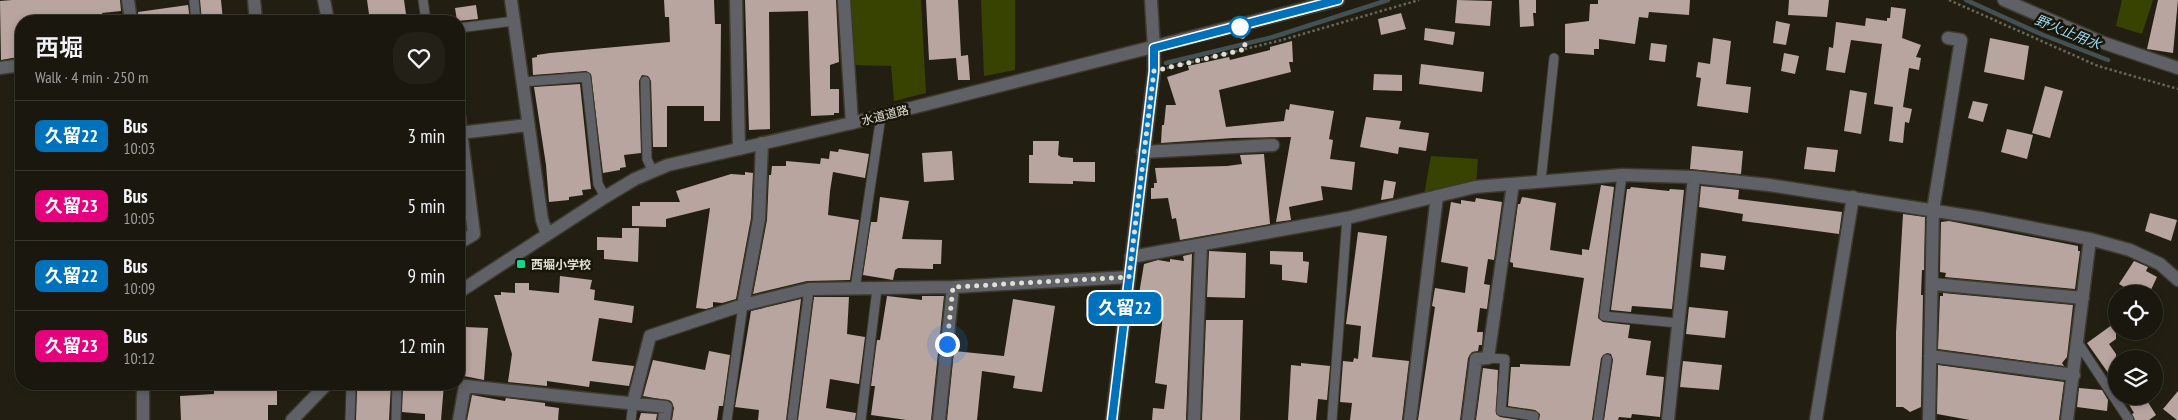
<!DOCTYPE html>
<meta charset="utf-8">
<style>
:root{--surface:#1a170e;--page:#232017;--text:#f1f3f6;--muted:#9f9f9e;--line:#38362e}
body{margin:0;font-family:"PT Sans Narrow","Noto Sans JP",sans-serif;background:var(--page);color:var(--text);height:100vh;display:flex;flex-direction:column;font-size:19px;white-space:nowrap}
*{box-sizing:border-box;margin:0}
p{font-size:16px;color:var(--muted)}
.icon{flex:none;width:28px;height:28px;fill:none;stroke:currentColor;stroke-width:2;stroke-linecap:round;stroke-linejoin:round}
.map{position:relative;flex:1;overflow:hidden}
.drawer{position:absolute;left:15px;top:15px;width:450px;height:375px;display:flex;flex-direction:column;background:var(--surface);border-radius:20px;box-shadow:0 2px 8px #0003,0 0 0 1px var(--line)}
.drawer>*{flex:none}
.badge{padding:0 10px;border-radius:8px;font-size:18px;line-height:32px}
.tools{position:absolute;left:2108px;top:285px;display:grid;gap:10px}
.tools a{display:grid;place-items:center;width:55px;height:55px;border-radius:50%;background:var(--surface);box-shadow:0 2px 8px #0003,0 0 0 1px var(--line);font-size:25px}
.you{position:absolute;width:25px;height:25px;margin:-12px;border:4px solid #fff;border-radius:50%;background:#1a73e8;box-shadow:0 0 0 8px #1a73e833}
.map>.badge{position:absolute;translate:-50% -50%;box-shadow:0 0 0 2px #fff}
.round{display:grid;place-items:center;flex:none;width:52px;height:52px;border-radius:20px;background:var(--page)}
.overview{display:flex;align-items:center;justify-content:space-between;height:85px;padding:0 20px}
h1{font-size:24px;font-weight:600;line-height:38px}
ul{padding:0;list-style:none}
li{display:flex;align-items:center;gap:15px;height:70px;padding:0 20px;border-top:1px solid var(--line)}
li div{flex:1}
li b{display:block;font-size:19px}
li em{font-style:normal}
li .badge{min-width:55px;font-weight:700;text-align:center}
.map>svg:first-child{display:block}
.green{fill:#384302}
.lines{fill:none;stroke-linecap:round;stroke-linejoin:round}
.stream{stroke:#435155;stroke-width:4.5}
.building{fill:#b9a5a0}
.service-casing{stroke:#3d3a2d;stroke-width:11}
.minor-casing{stroke:#3d3a2d;stroke-width:15}
.tertiary-casing{stroke:#3d3a2d;stroke-width:15}
.path{stroke:#686559;stroke-width:2.5;stroke-dasharray:2.5 2.5;stroke-linecap:butt}
.service{stroke:#5f6167;stroke-width:9}
.minor{stroke:#5f6167;stroke-width:12}
.tertiary{stroke:#5f6167;stroke-width:12}
.line-casing{stroke:#fff;stroke-width:11}
.line{stroke:#0072bc;stroke-width:8}
.walk{stroke:#e0ded5;stroke-width:5;stroke-dasharray:0 9}
.stop-dot{fill:#fff;stroke:#0072bc;stroke-width:2.5}
.poi-dot{fill:#0fd98a;stroke:#191609;stroke-width:2}
.labels{text-anchor:middle;dominant-baseline:central;stroke-width:5;stroke-linejoin:round;paint-order:stroke}
.street-label{font-size:12px;fill:#e0ded5;stroke:#191609}
.poi-label{font-size:12px;font-weight:bold;fill:#e0ded5;stroke:#191609;text-anchor:start}
.water-label{font-size:14px;font-style:italic;fill:#98d7f3;stroke:#191609}
</style>
<div class="map">
<svg width="2178" height="420" viewBox="0 0 2178 420">
<rect width="100%" height="100%" fill="#221f12"/>
<path class="green" d="M851 0H921L926 93 894 101 891 66 853 65Z
M981 0H1015V70L984 76Z
M2122 0H2153L2142 34 2116 26Z
M1431 156 1478 159 1476 183 1424 195Z"/>
<g class="lines">
<path class="stream" d="M1966 0 2043 35 2108 60
M1166 63 1273 37 1388 0"/>
</g>
<path class="building" d="M12 0H120L121 11 102 13 103 17 83 19 84 21H21V53L17 54 18 57 1 60 0 1Z
M200 0H221L223 21H202Z
M367 0H404L407 21H370Z
M664 0H714L715 24H721L720 121H704V106H667V147H653L651 81 648 76 642 75 639 81 641 153 624 155 626 167 620 168V170L603 173 591 74 586 71 533 75 532 58 537 57V55L550 53 670 42 669 17H665Z
M745 0H836L839 62 830 65V89H839V113H834V115L811 116 808 11 769 12 770 129 749 130Z
M926 0H958L961 56 968 55 970 80H958L956 58 929 60Z
M1457 0 1492 1 1490 26 1455 23Z
M1519 0H1536V13H1533L1534 26 1520 27Z
M1598 0H1690L1689 15 1649 12 1648 18 1639 17 1635 44 1599 39V49H1594V55L1565 53V24L1589 21 1590 4H1598Z
M1789 0H1829L1827 17 1788 15Z
M2158 0H2178L2173 53 2147 49Z
M188 5 190 21H139L138 12Z
M476 5 478 19 457 21 455 8Z
M1891 7 1906 9 1902 38 1921 45 1916 57 1921 58 1919 70 1909 68 1903 107 1912 109 1909 123 1905 122 1903 143 1889 141 1893 107 1874 104 1882 44 1851 40 1845 73 1826 70 1829 47 1833 48 1836 22 1865 26 1866 18 1887 21V18H1890Z
M1401 13 1406 29 1381 35 1378 19Z
M1776 21 1790 24 1786 45 1773 43Z
M1425 28 1455 32 1453 45 1424 40Z
M1713 38 1731 41 1726 84 1751 87 1748 113 1697 106 1701 78 1696 77 1698 62 1710 64Z
M1990 38 2029 46 2024 80 1984 72Z
M1292 41 1293 62H1289L1291 72 1219 90 1226 127 1284 121 1286 109 1289 110 1290 104 1334 111 1329 139 1333 140 1330 159 1355 162 1352 190 1321 186 1323 200 1289 207 1291 220 1276 222 1291 137 1233 138 1161 143 1162 125H1164L1166 105H1176L1167 77 1189 70 1188 66 1229 57 1230 60 1270 50V47Z
M1651 43 1667 45 1665 62 1649 60Z
M1784 53 1799 56 1795 74 1781 71Z
M1421 64 1484 72 1482 92 1419 84Z
M1374 74 1402 75V91L1373 90Z
M580 84 591 189 582 190 583 195 569 197V200L549 202 546 165 534 87Z
M2045 86 2063 91 2050 138 2032 133Z
M1850 90 1867 93 1861 134 1844 131Z
M1973 101 1988 104 1983 122 1968 118Z
M1366 117 1401 121 1399 129 1429 133 1426 151 1399 147 1398 154 1360 147Z
M2007 129 2033 135 2027 159 2001 152Z
M1033 141H1059L1058 155 1061 157 1073 158V162H1095V182L1073 181V184L1029 183V155H1033Z
M1692 146 1743 151 1741 174 1690 169Z
M1807 147 1838 150 1835 172 1804 169Z
M839 149 869 154 865 178 833 172 830 191 828 215 859 220 850 280 807 281 753 294 767 220 769 175H771L772 166H786V161L820 164 821 158 829 159 830 151 838 152Z
M952 151 954 180 924 182 922 153Z
M1264 154 1270 224 1180 240 1176 218 1172 219 1168 198 1151 199V188H1154V183H1157L1155 168 1227 166 1242 164 1240 155Z
M745 172 753 173 751 218 736 299 722 303 713 302V307L706 309 696 308 710 208 666 219V227L632 226V206H640V202H680L676 191 731 174 745 175Z
M1384 180 1396 182 1393 198 1381 200Z
M1601 185 1614 187 1598 318 1603 322 1630 325 1628 338 1651 341 1646 375 1664 377 1660 417 1632 414 1631 418 1619 417 1618 420H1604L1613 360 1611 354 1607 353 1601 358 1592 420H1539L1540 414 1535 410 1508 406 1511 367H1520V364L1570 366 1584 278 1513 267V263L1510 262 1518 204H1520L1522 197 1556 203 1550 250 1582 255V249L1589 250Z
M1701 186 1739 190 1738 199 1842 212 1839 234 1742 221 1743 214 1699 207Z
M1631 187 1669 191 1670 189 1684 190 1672 309 1632 306 1631 312 1611 310 1627 189H1630Z
M880 197 909 201 902 239 942 240 941 264H933V269L898 268 895 270 893 280 863 275 871 222H877Z
M1476 198 1502 202 1494 260 1488 259 1484 284 1490 285 1487 309 1480 308 1477 332H1483L1482 345H1479L1478 351 1472 352 1468 358 1460 420H1418L1435 307 1432 306 1435 288 1465 293 1468 267 1441 262 1451 202 1461 204V200L1475 202Z
M2150 213 2177 220 2171 241 2145 231Z
M1903 214 1925 217 1924 270H1922L1921 295H1923L1921 407 1910 412 1903 407H1896V333Z
M1949 221 2078 246V251H2080L2075 289 1945 277 1946 273 1940 272 1941 222Z
M622 228H639L638 262 604 259V250H597V237L622 238Z
M1358 232 1387 236 1372 357 1409 361 1402 420H1350L1352 403 1340 402 1343 361 1353 362 1354 358 1358 359 1361 326 1346 324Z
M1209 251 1246 253 1245 298 1207 297Z
M1270 251 1303 252V261L1309 262 1307 283 1282 280V265L1270 264Z
M1701 253 1726 256 1724 270 1700 267Z
M1192 254 1186 420H1152L1153 408 1164 409 1167 385 1155 383 1163 315V313L1139 308 1140 306H1137L1144 264 1158 260 1170 262V259L1184 261 1183 256Z
M2134 261 2148 267 2146 271 2157 277 2149 294H2136L2119 284Z
M560 276 592 280 590 289 595 290 594 300 634 306 632 323 599 318 592 361 634 366 629 386 590 381 589 387 547 381V386L508 382 512 354 494 295H501V292L515 293V283H529V290L559 293Z
M1943 293 2073 305 2067 357 2062 363 2064 366 1938 349 1940 296H1943Z
M887 296 922 300V296H944L931 420H907L871 415 875 386H871L877 340H880Z
M814 297H849L847 334 865 337 859 384 830 379 826 408 856 413 855 420H798Z
M801 299 786 420H758L759 410 735 407 751 311Z
M1013 299 1055 306 1042 392 1013 388 1015 376 982 371 977 420H947L954 351 1004 356Z
M1689 307 1728 311 1725 338 1686 334Z
M1206 320H1243L1240 420H1202Z
M2116 322V339L2109 344 2116 354V384L2087 343Z
M465 327 488 328 484 380 459 375V359H463Z
M709 351 730 355 723 406H719L717 420H672L674 408 671 401 643 396 653 360 705 370Z
M1683 361 1722 365 1719 390 1680 387Z
M1301 363 1330 366 1327 400 1318 399 1316 420H1288L1291 365 1301 366Z
M1938 365 2064 382 2059 420H1970L1937 414Z
M1483 368 1498 370 1496 414 1500 417 1519 420H1476Z
M214 384H277V405H268V420H181L180 396 214 394Z
M364 384H391L389 420H356L357 391Z
M403 384H444L441 420H425V414L402 412Z
M2079 388 2102 390 2108 400 2107 411 2077 407Z
M2178 391V420H2177L2163 409Z
M472 395 505 401 506 398 545 403V406L559 408 558 420H467Z
M2124 396H2144L2156 415 2149 420H2135L2132 414 2134 413Z
M641 413 657 414 656 420H639Z"/>
<g class="lines">
<defs>
<path id="service" d="M194 0 196 21
M423 0 426 21
M459 28 514 21
M645 81 647 159 652 170
M522 82 586 77 598 184 605 197
M1622 175 1604 316 1678 323
M1541 180 1554 58
M855 289 881 116
M2078 343 2129 420
M1488 358 1505 359 1501 411 1534 416 1533 420
M350 420 351 389 354 384
M396 420 397 384
M631 420 633 403
M727 420 743 305
M792 420 809 289
M861 420 877 289
M1332 420 1347 218
M1598 420 1607 359"/>
<path id="minor" d="M128 0 131 21
M254 0 256 21
M324 0 328 21
M511 0 542 220 547 234
M736 0 739 149
M844 0 852 123
M1151 0 1154 48
M0 68 21 65
M459 116 474 234 459 243
M459 133 528 125
M1143 152 1273 145
M1131 257 1347 218 1475 187 1622 175 1694 177 1769 185 1981 218 2090 239 2130 250 2160 264 2178 280
M1933 284 2083 298
M743 305 759 219 762 143
M1930 356 2074 375
M633 403 650 336 743 305 809 289 953 287 1129 277
M143 420V384
M459 420 465 386 666 407 664 420
M939 420 953 287
M1194 420 1201 245
M1410 420 1437 196
M1468 420 1476 359 1488 358 1513 184
M1668 420 1694 177
M1816 420 1853 197
M1929 420 1933 210 1961 40 1948 38
M2067 420 2090 239"/>
<path id="tertiary" d="M2004 0 2101 42 2178 68
M459 292 605 197 635 179 668 165 852 123 1338 0
M292 420 327 384
M1112 420 1154 71V48"/>
</defs>
<use href="#service" class="service-casing"/>
<use href="#minor" class="minor-casing"/>
<use href="#tertiary" class="tertiary-casing"/>
<path class="path" d="M1949 0 2098 66 2178 89
M1167 68 1282 40 1419 0"/>
<use href="#service" class="service"/>
<use href="#minor" class="minor"/>
<use href="#tertiary" class="tertiary"/>
</g>
<g class="lines">
<defs>
<path id="line" d="M1112 420 1154 71V48L1338 0"/>
</defs>
<use href="#line" class="line-casing"/>
<use href="#line" class="line"/>
<path class="walk" d="M947 344 953 287 1129 277 1154 71 1246 49 1240 27"/>
</g>
<circle class="stop-dot" cx="1240" cy="27" r="10"/>
<rect class="poi-dot" x="516" y="259" width="10" height="10" rx="2.5"/>
<g class="labels">
<g class="street-label">
<text transform="translate(885 115) rotate(-14)">水道道路</text>
</g>
<g class="poi-label">
<text x="531" y="264">西堀小学校</text>
</g>
<g class="water-label">
<text transform="translate(2068 32) rotate(22)">野火止用水</text>
</g>
</g>
</svg>
<div class="tools">
<a><svg class="icon" aria-label="locate" viewBox="0 0 24 24"><circle cx="12" cy="12" r="6"/><path d="M12 2v4M12 18v4M2 12h4M18 12h4"/></svg></a>
<a><svg class="icon" aria-label="layers" viewBox="0 0 24 24"><path d="M12 4l9 5-9 5-9-5zM3 14l9 5 9-5"/></svg></a>
</div>
<div class="you" style="left:947px;top:344px"></div>
<b class="badge" style="left:1125px;top:308px;background:#0072bc;color:#fff">久留22</b>
<section class="drawer">
<div class="overview"><div><h1>西堀</h1><p>Walk · 4 min · 250 m</p></div><a class="round"><svg class="icon" aria-label="heart" viewBox="0 0 24 24"><path d="M12 20l-8-8c-3-5 5-10 8-4 3-6 11-1 8 4z"/></svg></a></div>
<ul>
<li><span class="badge" style="background:#0072bc;color:#fff">久留22</span><div><b>Bus</b><p>10:03</p></div><em>3 min</em></li>
<li><span class="badge" style="background:#e6007e;color:#fff">久留23</span><div><b>Bus</b><p>10:05</p></div><em>5 min</em></li>
<li><span class="badge" style="background:#0072bc;color:#fff">久留22</span><div><b>Bus</b><p>10:09</p></div><em>9 min</em></li>
<li><span class="badge" style="background:#e6007e;color:#fff">久留23</span><div><b>Bus</b><p>10:12</p></div><em>12 min</em></li>
</ul>
</section>
</div>
